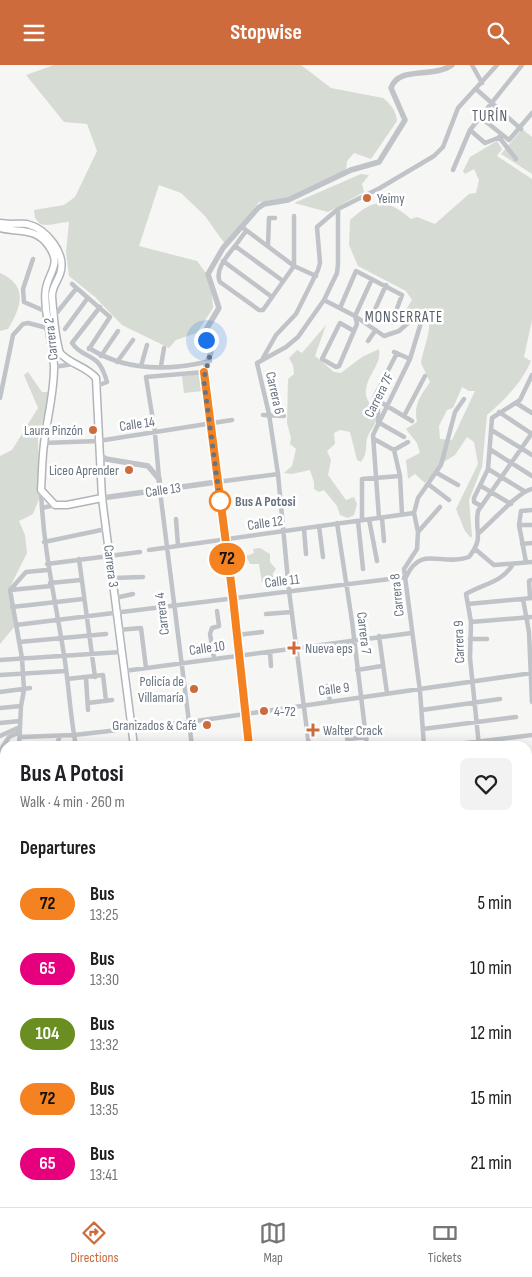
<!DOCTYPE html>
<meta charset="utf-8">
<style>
:root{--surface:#fff;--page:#f2f2f2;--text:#202124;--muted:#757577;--line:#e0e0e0;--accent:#ce6b3d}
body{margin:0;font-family:"Sofia Sans Condensed",sans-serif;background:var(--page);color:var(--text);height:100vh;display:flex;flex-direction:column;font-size:19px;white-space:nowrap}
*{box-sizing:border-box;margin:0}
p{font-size:16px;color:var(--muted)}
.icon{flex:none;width:28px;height:28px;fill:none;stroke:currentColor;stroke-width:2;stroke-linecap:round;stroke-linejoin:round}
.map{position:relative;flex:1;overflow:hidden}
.side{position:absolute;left:0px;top:676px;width:532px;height:466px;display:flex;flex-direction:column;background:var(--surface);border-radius:15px 15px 0 0;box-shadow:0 2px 12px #0003}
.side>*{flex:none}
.badge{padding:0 10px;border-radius:16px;font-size:18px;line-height:32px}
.you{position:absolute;width:25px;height:25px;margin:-12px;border:4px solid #fff;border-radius:50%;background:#1a73e8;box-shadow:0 0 0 8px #1a73e833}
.map>.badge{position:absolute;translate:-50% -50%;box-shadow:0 0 0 2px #fff}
h2{padding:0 20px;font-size:19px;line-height:45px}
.round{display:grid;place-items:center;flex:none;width:52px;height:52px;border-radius:8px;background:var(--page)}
.head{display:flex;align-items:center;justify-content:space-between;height:85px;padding:0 20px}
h1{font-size:24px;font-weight:700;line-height:38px}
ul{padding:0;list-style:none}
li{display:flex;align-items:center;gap:15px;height:65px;padding:0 20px}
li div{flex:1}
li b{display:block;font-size:19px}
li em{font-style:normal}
li .badge{min-width:55px;font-weight:700;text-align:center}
header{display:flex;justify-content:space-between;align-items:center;height:65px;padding:0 20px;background:var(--accent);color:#fff;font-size:22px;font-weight:700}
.dock{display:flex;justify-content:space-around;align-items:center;height:70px;border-top:1px solid var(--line);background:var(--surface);font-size:14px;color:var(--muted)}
.dock a{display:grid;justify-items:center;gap:2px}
.dock .current{color:var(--accent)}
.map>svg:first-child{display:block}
.green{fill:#d6dbd4;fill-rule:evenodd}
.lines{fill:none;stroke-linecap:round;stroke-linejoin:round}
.secondary-casing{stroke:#b1b5b9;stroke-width:9}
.minor{stroke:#c0c3c7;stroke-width:4.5}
.tertiary{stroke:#c0c3c7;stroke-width:5.5}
.secondary{stroke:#fff;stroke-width:6}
.line-casing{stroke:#fff;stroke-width:11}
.line{stroke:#f58220;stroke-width:8}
.walk{stroke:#697481;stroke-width:5;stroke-dasharray:0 9}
.poi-dot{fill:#ce6b3d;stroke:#fff;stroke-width:2}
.stop-dot{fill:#fff;stroke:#f58220;stroke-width:2.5}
.labels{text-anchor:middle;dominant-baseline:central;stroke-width:5;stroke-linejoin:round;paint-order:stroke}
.poi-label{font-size:14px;fill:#697481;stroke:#fff;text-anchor:start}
.street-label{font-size:14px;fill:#697481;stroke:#fff}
.stop-label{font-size:14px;font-weight:bold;fill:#697481;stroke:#fff;text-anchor:start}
.neighbourhood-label{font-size:15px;letter-spacing:1px;fill:#565e67;stroke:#fff}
</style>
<header><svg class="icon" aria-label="menu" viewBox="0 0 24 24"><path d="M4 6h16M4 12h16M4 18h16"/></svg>Stopwise<svg class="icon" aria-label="search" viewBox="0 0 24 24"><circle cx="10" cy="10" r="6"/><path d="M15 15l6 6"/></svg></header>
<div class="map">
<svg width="532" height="1142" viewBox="0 0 532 1142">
<rect width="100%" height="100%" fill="#f6f6f4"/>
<path class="green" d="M54 0H301L331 23 383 33C391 39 396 46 397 56L371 94 354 88 347 96 346 105 286 133 259 137 225 179 205 151 181 128 159 120 139 181 197 196 206 208 212 230 213 243 197 268 176 275 169 283 122 260 95 232 69 211 66 187 69 157C58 157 50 162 40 159L35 153 34 145 64 140 75 132 97 86 87 59 64 57 26 10Z
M522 64 532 72V109L501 89Z
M497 76 502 84 497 91 532 114V255L524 292 531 296C521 319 505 334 487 350L482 402 469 435 472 471 471 473 465 466 456 444 478 399 474 377 467 372 455 390 442 398 425 418 415 409 408 414 406 395 420 388 417 378 406 364 417 357C413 340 421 330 430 317L421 298C423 282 436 258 425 244H413L406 251 405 246 412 235 406 226 358 201 349 180 350 155C376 132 386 134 411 154L417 152 435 159 469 129 476 128 479 115 474 104 465 109 463 106 470 92ZM462 322 469 326H475L452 375 440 374 439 361 447 345 453 343Z
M361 109 369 110 362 119 364 127 328 147 294 138Z
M0 208C29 221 21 242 8 264L0 266Z
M326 260 315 291 334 307 341 308 362 292 379 284C382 299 368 309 366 324 364 335 373 340 375 349 378 360 371 363 368 371 364 381 369 386 361 397L357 395 350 367 340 365 334 368 335 379 327 386 331 395 328 410 346 435 354 432 357 439 354 450 348 453 340 450 337 441 324 425 319 427 314 424V417L310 405 292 409 284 408 292 401 296 384 290 379 291 373 287 358 288 314 294 309 293 300 289 293 297 285 302 288Z
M28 307 42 327H48L46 346 38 371 39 434 33 449 19 456 25 470 27 488 8 526 15 561 0 579V391L12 385 38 343 24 310Z
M201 309 203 326 184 328 182 311Z
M260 483 270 489V497L276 504 273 508V515L265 514 262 518 259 499H250L246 491 254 488 253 484Z
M0 941 5 948V1053L0 1043Z
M0 1059 5 1069V1138H35L38 1142H0Z
M45 1138H354L379 1142H49Z"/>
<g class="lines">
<defs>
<path id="secondary" d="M0 158C9 160 18 158 27 159 47 164 67 189 60 209 57 217 52 222 52 231 53 245 56 276 60 288 71 300 86 301 96 313L102 433 134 681
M0 163C19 168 35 162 48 180 62 199 50 205 46 223 42 239 54 283 54 303 54 329 47 353 44 379 42 394 42 410 41 425L55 440H67L102 433
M528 787H532"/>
</defs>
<use href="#secondary" class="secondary-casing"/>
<path class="minor" d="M472 0 482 18
M476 24 521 64
M480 52 509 75 532 48
M470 65 485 78 503 71
M499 72 516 94
M453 105 470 65 522 0
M242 162 294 201 316 211
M268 180 269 153H275
M235 181 246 166
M33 194 23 224 24 237 47 247
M223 196 272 232
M283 216 235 181C228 190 214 205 220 217L259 245H263L294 201V151
M72 219 110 252 89 284
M324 235 355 251 384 271 399 266 418 249 423 251 410 294 373 370 379 453
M340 243 356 206 402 230 392 257
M55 250 76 224
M368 260 386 220
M65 264 87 234
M354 266 340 258 322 294 336 302 339 301 357 259 355 251 372 214
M368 276 375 266
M89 283C125 306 169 306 210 296
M394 287 410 294
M397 288 374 333 378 343V357L404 372
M101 291 118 266
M263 293 276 270 296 249 318 205 320 198 317 162 338 144
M117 297 133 275
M141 301 147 280
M161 301 164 283
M54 302 73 299
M97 321 107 317C98 284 84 296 72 278L100 242
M0 333 13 270 23 259 28 258 51 264
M377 335 412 356
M516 338 532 348
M499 347 532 369
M263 350 284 351
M404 351 425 311
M493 366 532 390
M374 374 394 385 408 377
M44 378 98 376 232 355
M394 385 400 411 402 449
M491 385 532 411
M488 404 524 426
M437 408 458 420
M159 413 155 368 146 312 204 307
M428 419 449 435
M481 421 511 439
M41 425C43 483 55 533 64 590 69 620 70 651 76 681
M160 426 192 681
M481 441 474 437V433L488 404 492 353 520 335 532 310
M42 443 55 440
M382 453 384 476
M176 454 178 481
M369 454 377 496
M362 455V414L400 411
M358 456 363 504
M337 458 352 556 367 681
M519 460H532
M319 461 323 492
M304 464 306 489
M418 467 440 442
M480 467C493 456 518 427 532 424
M44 477 106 464
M522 479 532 478
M475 484 494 500 532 497
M149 485 414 448
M79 494 95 612
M526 497 519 460 521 446 532 445
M47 499 140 487
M113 513 143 512
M50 518 81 515
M10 525 51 521
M115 533 133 529
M530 533 529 516 532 515
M523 534 529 567 532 637
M468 539 532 533
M12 542 83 534
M266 549 292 547
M471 557 532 552
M16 560 406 512C421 479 441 502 469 492 485 471 474 468 478 446L532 368
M118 565 141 563 146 603
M237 570 262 567
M379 571 387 628
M470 574H487
M19 577 106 569
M270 587 271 601
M214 593 210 569 212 563 219 561 217 546
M0 595 121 587
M357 605 382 601
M124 606 412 568
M0 610 66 606
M86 613 88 645
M67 614 103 610 106 636
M327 621 330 636
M0 627 30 623
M88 638 112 635
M0 643 21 641
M422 645 500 634
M0 658 20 656
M423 664 516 652
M0 671 20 662
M20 672 74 670 189 657 532 608
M347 674 367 672
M19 681 21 641 24 625 22 593 10 525 26 507 47 505
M56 681 60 671
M249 681 233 533 217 417 278 409
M309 681 289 526 278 409 269 349 257 298 286 282 298 272 324 235 337 208 338 199V144L380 123 434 91 443 82 458 43 497 0
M424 681 420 626 404 504 417 484 418 467 414 448 418 433 441 400 455 347 464 334
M441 681 532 670
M479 681 470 593 471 557 466 529C482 519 502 518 513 499
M0 686 9 672 20 667
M530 727 532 739
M528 744 532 743
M1 747H5
M0 761H5
M528 769 532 768
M0 778H5
M0 791 5 794
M528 803 532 802
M528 845H532
M528 866V875
M528 901H532
M0 917 5 931
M528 959 532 958
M528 988H532
M528 1016 532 1015
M528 1038H532
M528 1061 532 1126H528
M310 1138 312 1142
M483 1138V1142
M500 1138V1142
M516 1138V1142
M466 1142V1138"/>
<path class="tertiary" d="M99 390 106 394 148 401 159 414 160 426
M102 433 217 417 204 317V307L211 287 204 268 219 243 208 209 223 183 258 143 264 139 288 135 351 105 379 97 405 55 391 23C399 0 432 14 452 0"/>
<use href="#secondary" class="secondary"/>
</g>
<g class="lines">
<defs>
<path id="line" d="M204 307 233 533 249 681"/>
</defs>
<use href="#line" class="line-casing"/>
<use href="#line" class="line"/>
<path class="walk" d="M206 275C216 289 204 302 204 317L220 436"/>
</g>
<g class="poi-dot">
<circle cx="367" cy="133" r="5"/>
<circle cx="93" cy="365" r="5"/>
<circle cx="129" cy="405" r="5"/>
<path d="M291.5 575.5h5v5h5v5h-5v5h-5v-5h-5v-5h5z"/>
<circle cx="194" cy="624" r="5"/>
<circle cx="264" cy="646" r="5"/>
<circle cx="207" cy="660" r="5"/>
<path d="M310.5 657.5h5v5h5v5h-5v5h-5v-5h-5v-5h5z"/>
</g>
<circle class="stop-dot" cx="220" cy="436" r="10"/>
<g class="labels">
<g class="poi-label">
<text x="377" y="133">Yeimy</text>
<text x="83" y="365" text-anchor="end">Laura Pinzón</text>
<text x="119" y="405" text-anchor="end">Liceo Aprender</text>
<text x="305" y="583">Nueva eps</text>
<text x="184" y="616" text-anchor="end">Policía de<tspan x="184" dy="16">Villamaría</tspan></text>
<text x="274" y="646">4-72</text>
<text x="197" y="660" text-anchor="end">Granizados &amp; Café</text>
<text x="323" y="665">Walter Crack</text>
</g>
<g class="street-label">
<text transform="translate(51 274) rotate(-96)">Carrera 2</text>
<text transform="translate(275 328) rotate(77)">Carrera 6</text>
<text transform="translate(379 330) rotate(-63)">Carrera 7F</text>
<text transform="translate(137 359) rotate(-8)">Calle 14</text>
<text transform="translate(163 425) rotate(-8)">Calle 13</text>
<text transform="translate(265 458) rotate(-8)">Calle 12</text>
<text transform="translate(111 501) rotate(83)">Carrera 3</text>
<text transform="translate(282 516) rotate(-7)">Calle 11</text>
<text transform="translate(397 530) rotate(-96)">Carrera 8</text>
<text transform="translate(162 549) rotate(-97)">Carrera 4</text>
<text transform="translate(364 568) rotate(83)">Carrera 7</text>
<text transform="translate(459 577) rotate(-92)">Carrera 9</text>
<text transform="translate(207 583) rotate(-8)">Calle 10</text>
<text transform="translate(334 624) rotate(-7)">Calle 9</text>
</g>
<g class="stop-label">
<text x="235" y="436">Bus A Potosi</text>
</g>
<g class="neighbourhood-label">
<text x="490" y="51">TURÍN</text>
<text x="404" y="252">MONSERRATE</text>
</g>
</g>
</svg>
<div class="you" style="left:206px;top:275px"></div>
<b class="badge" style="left:227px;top:494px;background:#f58220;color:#111">72</b>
<section class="side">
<div class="head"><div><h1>Bus A Potosi</h1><p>Walk · 4 min · 260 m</p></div><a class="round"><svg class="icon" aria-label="heart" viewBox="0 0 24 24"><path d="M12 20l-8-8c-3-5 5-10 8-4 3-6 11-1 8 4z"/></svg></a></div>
<h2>Departures</h2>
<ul>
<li><span class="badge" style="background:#f58220;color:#111">72</span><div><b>Bus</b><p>13:25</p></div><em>5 min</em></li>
<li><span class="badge" style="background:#e6007e;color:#fff">65</span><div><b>Bus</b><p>13:30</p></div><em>10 min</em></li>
<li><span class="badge" style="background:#6b8e23;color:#fff">104</span><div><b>Bus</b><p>13:32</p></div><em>12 min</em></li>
<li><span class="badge" style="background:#f58220;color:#111">72</span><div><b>Bus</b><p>13:35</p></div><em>15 min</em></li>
<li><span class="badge" style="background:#e6007e;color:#fff">65</span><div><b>Bus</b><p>13:41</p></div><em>21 min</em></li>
</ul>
</section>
</div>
<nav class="dock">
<a class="current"><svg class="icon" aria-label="directions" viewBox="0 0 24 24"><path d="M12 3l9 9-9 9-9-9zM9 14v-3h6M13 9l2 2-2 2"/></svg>Directions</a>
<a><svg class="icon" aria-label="map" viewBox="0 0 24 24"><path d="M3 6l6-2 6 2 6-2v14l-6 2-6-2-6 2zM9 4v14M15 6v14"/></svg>Map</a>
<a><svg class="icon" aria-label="tickets" viewBox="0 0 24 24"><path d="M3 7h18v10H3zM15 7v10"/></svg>Tickets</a>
</nav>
